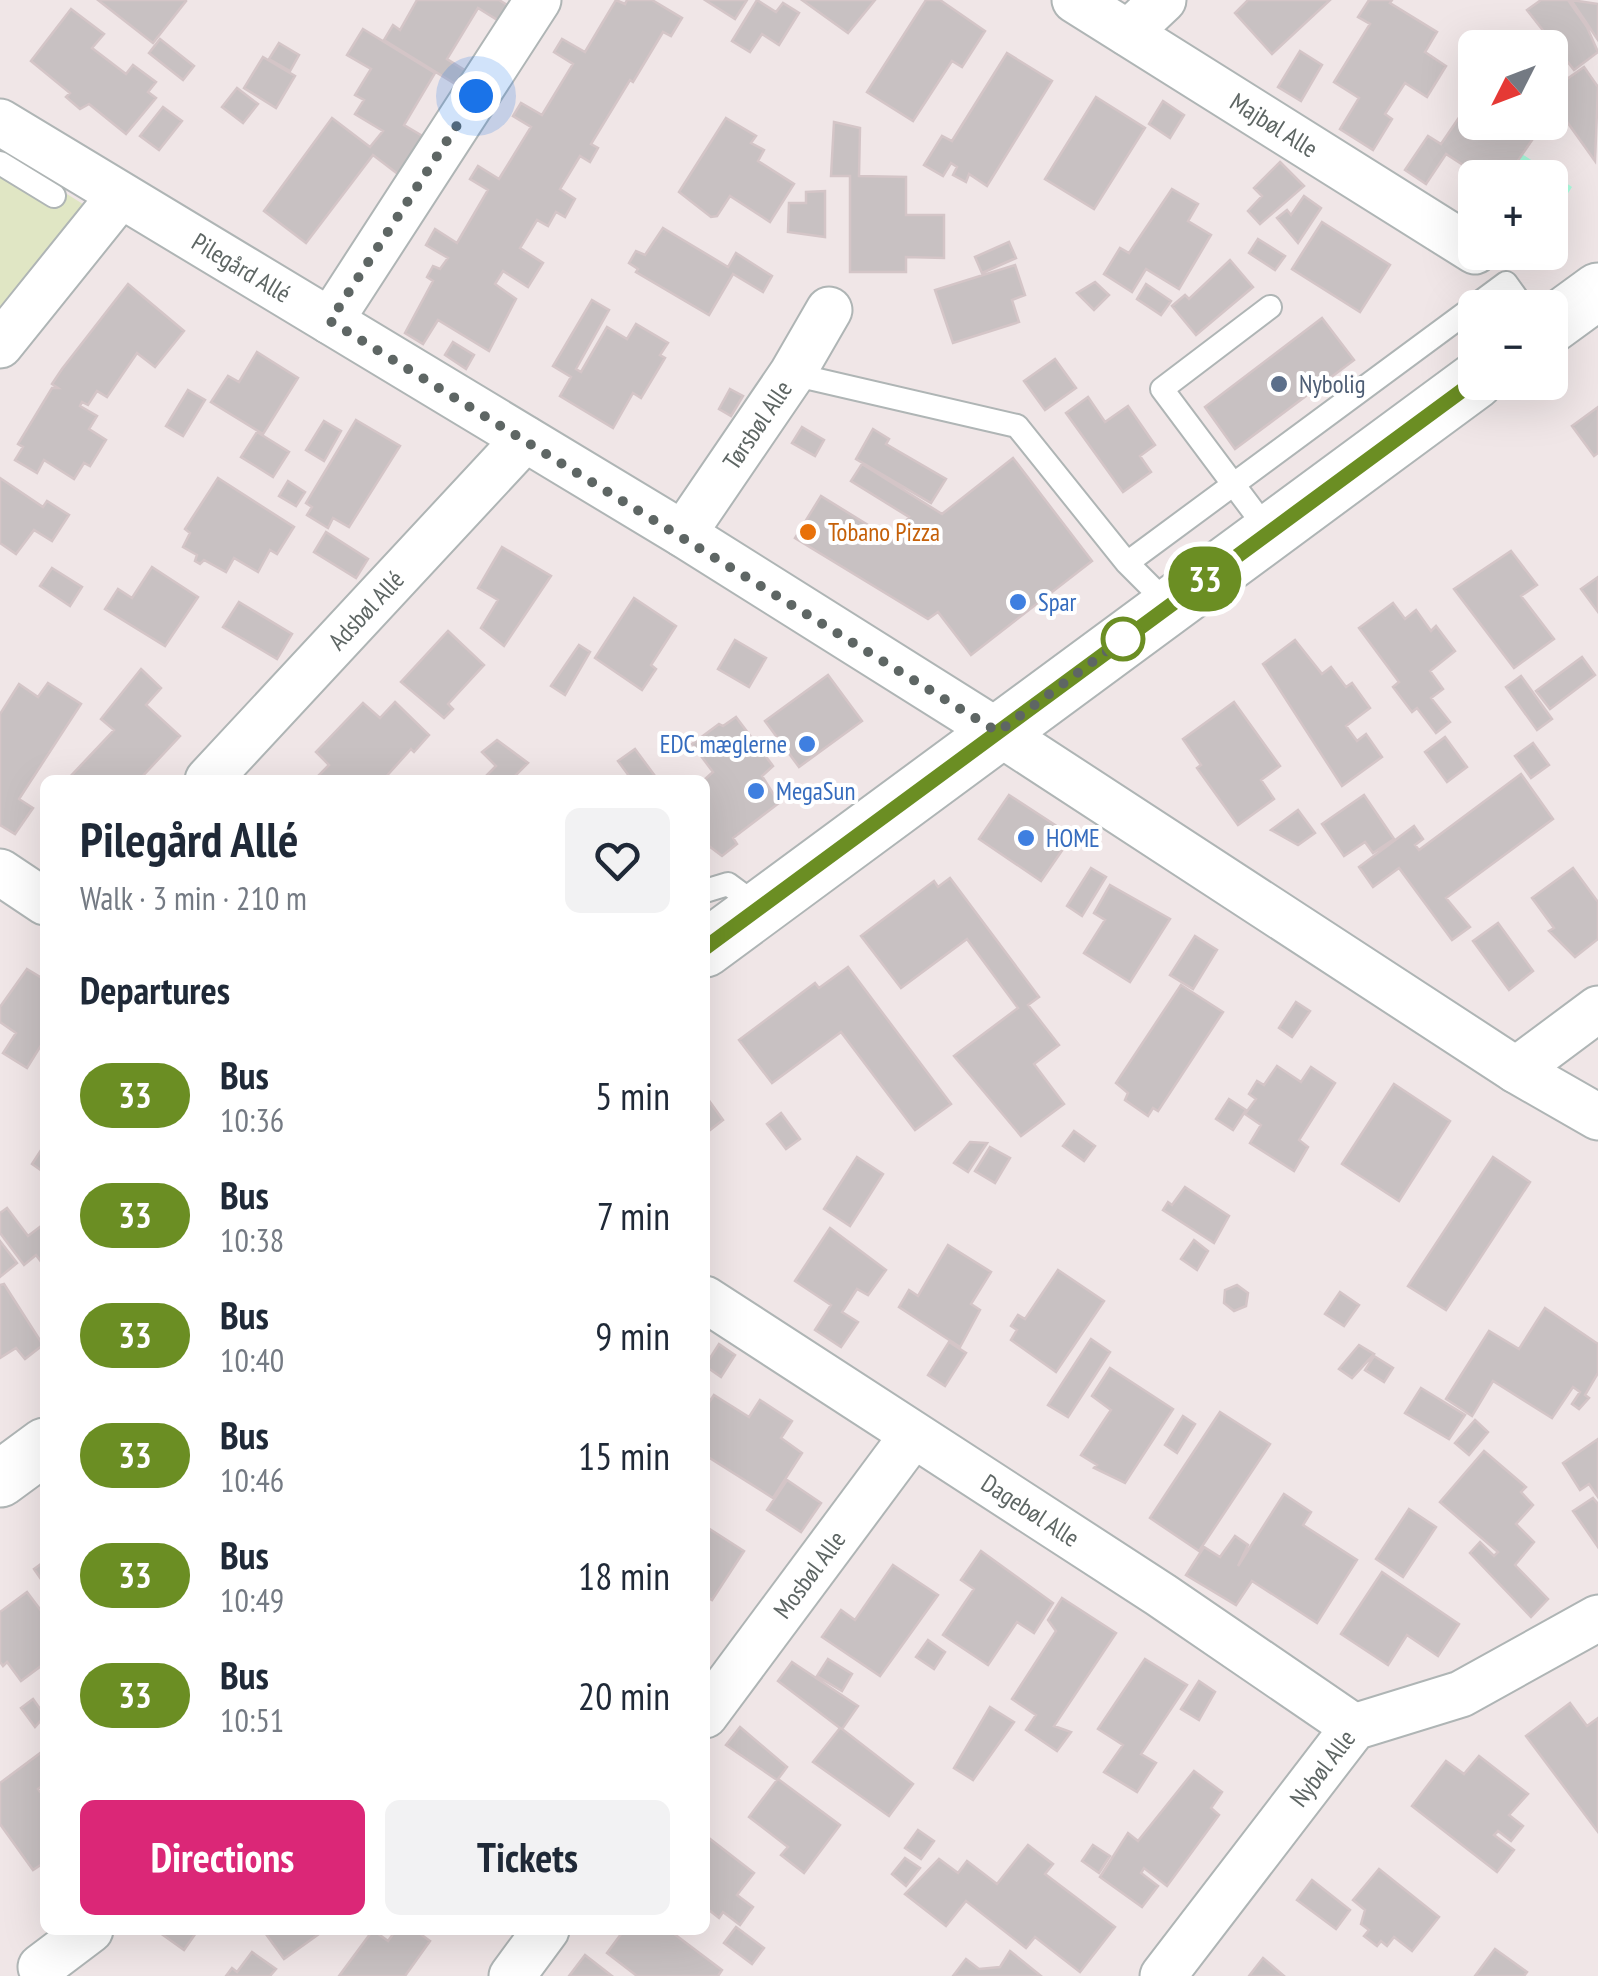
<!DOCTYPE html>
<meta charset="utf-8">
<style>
:root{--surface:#fff;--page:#f2f2f3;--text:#1f2937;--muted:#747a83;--accent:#db2777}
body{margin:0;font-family:"PT Sans Narrow",sans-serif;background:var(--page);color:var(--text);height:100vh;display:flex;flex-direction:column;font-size:38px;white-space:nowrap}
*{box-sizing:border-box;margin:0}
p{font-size:32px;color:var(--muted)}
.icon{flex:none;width:55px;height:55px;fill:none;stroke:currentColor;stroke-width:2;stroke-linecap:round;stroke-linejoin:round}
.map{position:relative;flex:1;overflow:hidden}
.panel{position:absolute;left:40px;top:775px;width:670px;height:1160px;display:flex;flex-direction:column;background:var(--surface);border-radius:15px;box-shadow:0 10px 40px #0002}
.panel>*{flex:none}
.badge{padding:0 20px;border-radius:32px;font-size:35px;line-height:65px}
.needle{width:65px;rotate:228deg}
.buttons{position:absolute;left:1458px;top:30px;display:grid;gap:20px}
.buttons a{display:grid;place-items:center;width:110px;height:110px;border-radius:15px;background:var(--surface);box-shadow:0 10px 40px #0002;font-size:50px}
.you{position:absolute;width:50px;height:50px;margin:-25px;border:8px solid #fff;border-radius:50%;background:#1a73e8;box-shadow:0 0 0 15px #1a73e833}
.map>.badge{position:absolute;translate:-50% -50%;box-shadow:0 0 0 5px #fff}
h2{padding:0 40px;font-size:38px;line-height:90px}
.round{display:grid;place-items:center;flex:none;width:105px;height:105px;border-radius:15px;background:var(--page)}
.overview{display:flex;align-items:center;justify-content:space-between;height:170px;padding:0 40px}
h1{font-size:48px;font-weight:700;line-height:75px}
.primary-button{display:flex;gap:20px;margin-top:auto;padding:20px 40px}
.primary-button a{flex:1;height:115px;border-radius:15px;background:var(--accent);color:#fff;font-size:40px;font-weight:700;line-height:115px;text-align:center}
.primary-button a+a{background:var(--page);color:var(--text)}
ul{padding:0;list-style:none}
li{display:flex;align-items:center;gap:30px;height:120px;padding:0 40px}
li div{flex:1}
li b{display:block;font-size:38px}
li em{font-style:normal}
li .badge{min-width:110px;font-weight:700;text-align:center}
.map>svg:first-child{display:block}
.green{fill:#e0e6c4}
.water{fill:#aafdde}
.building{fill:#c8c1c2;stroke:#d4c5c7;stroke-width:2.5}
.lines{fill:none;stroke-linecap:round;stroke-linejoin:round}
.service-casing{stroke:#afb5b5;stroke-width:26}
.minor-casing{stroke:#afb5b5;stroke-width:49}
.tertiary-casing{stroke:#afb5b5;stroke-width:59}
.service{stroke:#fff;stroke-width:22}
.minor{stroke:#fff;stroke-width:45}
.tertiary{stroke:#fff;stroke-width:55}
.line-casing{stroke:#fff;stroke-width:22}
.line{stroke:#6b8e23;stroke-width:15}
.walk{stroke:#5e6664;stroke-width:10;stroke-dasharray:0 18}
.service-dot{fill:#5c6f8a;stroke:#fff;stroke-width:4}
.food-dot{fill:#e8710a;stroke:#fff;stroke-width:4}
.shop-dot{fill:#3f7fe0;stroke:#fff;stroke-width:4}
.stop-dot{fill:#fff;stroke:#6b8e23;stroke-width:5}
.labels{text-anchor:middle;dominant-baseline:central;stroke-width:8;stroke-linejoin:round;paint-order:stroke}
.street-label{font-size:25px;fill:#5e6664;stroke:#fff}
.service-label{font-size:25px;fill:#4e5e75;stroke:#fff;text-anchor:start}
.food-label{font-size:25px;fill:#c56008;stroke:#fff;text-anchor:start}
.shop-label{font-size:25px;fill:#366cbe;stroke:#fff;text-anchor:start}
</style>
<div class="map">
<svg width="1598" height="1976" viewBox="0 0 1598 1976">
<rect width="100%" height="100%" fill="#f0e6e7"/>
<path class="green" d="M0 152 86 206 0 316Z"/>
<path class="water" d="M1522 154 1572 187 1555 213 1550 210V178H1506Z"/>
<path class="building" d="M98 0H185L186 1 153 43Z
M417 0H499L509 6 499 21 478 8 447 59 474 76 465 90 384 40 393 25 400 30Z
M616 0 625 4 627 0H652L682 18 671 36 663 32 633 82 630 80 591 144 598 148 590 162 580 156 560 189 575 199 565 217 556 212 548 226 537 220 520 248 543 263 528 287 503 271 495 284 516 299 489 351 438 320 423 344 405 333 433 281 427 277 433 266 440 269 448 258 426 245 435 229 457 243 488 190 470 179 478 166 499 179 531 127 513 116 521 103 542 115 573 64 554 52 562 39 585 52Z
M705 0H747L735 19Z
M757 0 776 12 783 3 799 13 779 45 762 34 750 52 732 41Z
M802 0H875L848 33Z
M926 0H940L985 31 962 67 952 61 913 121 867 92Z
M1248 0H1330L1272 54 1235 13Z
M1369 0H1392L1390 3 1437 32 1425 52 1446 66 1427 97 1405 83 1385 114 1392 119 1373 150 1340 129 1359 98 1334 82 1370 24 1358 17Z
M1541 0H1568L1587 27 1598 52 1574 70 1527 10Z
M1571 0 1598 4V40Z
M71 9 104 34 92 48 126 74 133 65 156 82 148 92 156 98 126 134 89 104 80 109 66 97 70 93 31 61Z
M363 29 435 73 404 125 429 140 403 178 373 155 306 243 264 211 332 118 370 147 383 131 355 114 364 100 355 95 371 69 347 55Z
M160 39 194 66 183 80 149 53Z
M279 43 299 55 290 71 269 59Z
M1300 51 1322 65 1301 101 1278 87Z
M1007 53 1052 81 987 186 969 174 966 182 953 175 957 167 951 163 943 176 924 165 942 136 952 141Z
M263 57 295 76 276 108 244 88Z
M1584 67 1598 87 1595 161 1550 98V91Z
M237 88 258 104 243 123 222 107Z
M1475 94V122H1534L1539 130 1506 178H1483L1446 154 1426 184 1405 170 1428 136 1441 144Z
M1096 97 1145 128 1094 209 1045 179Z
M1163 101 1184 115 1170 138 1149 124Z
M163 107 182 121 159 150 140 136Z
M726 118 756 136 751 143 764 150 758 161 794 184 770 222 730 196 717 216 711 217 679 192Z
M834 122 860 128 859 176 906 177V215H944V258L906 257V272H850V176H831Z
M1280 162 1304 186 1260 224 1248 211 1262 196 1254 188Z
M1172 189 1198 204 1188 221 1211 235 1179 289 1146 269 1132 292 1104 274 1120 248 1129 253Z
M825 191V237L788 232 789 203H806V192Z
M1304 196 1321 208 1298 243 1277 218 1287 210 1291 215Z
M1322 222 1390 265 1360 312 1292 269Z
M663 228 728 267 736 253 772 276 763 292 733 274 709 315 636 272 638 269 629 263 636 251 645 255Z
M1258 239 1285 256 1275 270 1249 253Z
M1009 242 1016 258 982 273 975 257Z
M1230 260 1253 287 1196 335 1172 306 1185 295 1189 299Z
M1015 265 1025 295 1012 300 1019 322 953 343 935 290Z
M1095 282 1109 295 1094 310 1077 293Z
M128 284 184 331 155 367 137 353 107 397 97 391 88 405 82 402 80 406 97 416 89 429 106 440 90 466 84 463 74 479 44 460 37 473 15 460 23 447 18 444 52 388H58L52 384 62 369Z
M1146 284 1171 301 1161 315 1137 299Z
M592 300 609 310 576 369 581 372 607 327 627 339 636 324 668 343 660 355 665 358 641 398 633 393 613 428 560 396 571 377 553 366Z
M1322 318 1354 360 1235 449 1205 407Z
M453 342 474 355 466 369 445 355Z
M257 352 298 378 263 434 211 402 228 376 239 382Z
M1055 359 1076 388 1045 410 1024 381Z
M730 389 743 396 731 416 719 409Z
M188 390 205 400 183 436 166 426Z
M1088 397 1105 422 1128 406 1155 445 1140 456 1151 472 1123 492 1066 413Z
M1598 407V453L1594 456 1572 426Z
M356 420 400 446 349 527 333 518 328 528 307 515 312 507 306 503Z
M324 421 341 431 324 461 306 450Z
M802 427 824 440 815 456 792 443Z
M873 429 889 439 886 444 946 479 931 503 856 459Z
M257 432 289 452 273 477 241 457Z
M1013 458 1092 561 971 655 938 612 928 619 795 538 821 496 894 541 909 517 851 481 862 464 942 514Z
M0 478 43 507 47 501 69 515 52 541 34 530 16 554 0 543Z
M218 478 294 527 277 554 270 550 258 572 234 558 226 572 204 560 200 564 195 561 197 555 183 547 190 533 185 529Z
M288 481 305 492 296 506 279 496Z
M326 532 368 559 356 578 314 552Z
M502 547 551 576 504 646 481 628 498 600 478 588Z
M1511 551 1537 585 1521 596 1554 639 1514 668 1454 589Z
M152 567 198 597 165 646 105 609 118 589 132 598Z
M52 568 82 587 70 606 40 586Z
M1598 577V612L1581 589Z
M634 598 676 626 651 665 656 669 642 690 595 658Z
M239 602 292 634 277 659 223 627Z
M1393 603 1405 619 1416 610 1431 631 1436 626 1455 651 1430 671 1443 689 1431 698 1450 722 1436 733 1417 708 1412 712 1393 687 1399 682 1359 628Z
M448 631 484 665 448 704 453 709 444 718 401 682Z
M735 640 766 658 749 687 718 669Z
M1295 640 1322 674 1331 667 1346 687 1352 683 1370 708 1346 726 1357 741 1366 734 1382 757 1342 786 1263 664Z
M579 645 590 652 565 695 551 686Z
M1582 657 1595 675 1550 709 1536 691Z
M141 669 161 688 146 705 180 736 139 780H67L114 730 101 719Z
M828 675 862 721 799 767 765 721Z
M1521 676 1552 719 1537 730 1506 687Z
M48 683 81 704 19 799 33 808 15 834 0 825V714L19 684 38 697Z
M395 702 429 735 414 752 411 749 383 780 316 778 329 765 316 752 363 703 380 718Z
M1234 702 1280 766 1261 780 1274 799 1238 825 1197 768 1201 765 1183 739Z
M736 717 773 766 762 776 779 803 733 838 737 844 722 856 705 843 704 780 713 772 692 744 719 724 723 726Z
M1445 737 1467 767 1447 782 1425 752Z
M497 740 528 763 511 780H492L487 775 496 766 482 752Z
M1533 743 1549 765 1531 778 1515 756Z
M635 749 658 780H632L618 761Z
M1521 774 1553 819 1446 898 1470 927 1452 940 1399 868 1373 887 1359 867 1414 826 1423 839 1415 845 1419 850Z
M1009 795 1072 836 1041 881 979 839Z
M1364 795 1394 839 1373 853 1365 842 1344 856 1322 824Z
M1298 810 1315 833 1298 845 1271 830Z
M1091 868 1106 877 1082 916 1067 906Z
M1573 868 1598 902V939L1575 957 1549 931 1554 928 1532 898Z
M950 878 1039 997 1028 1005 1059 1045 1034 1064 1064 1104 1021 1136 954 1056 1018 1008 967 939 901 988 861 936 934 881 938 887Z
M1110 885 1170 919 1130 982 1084 953 1105 920 1094 913Z
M1498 923 1533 971 1509 990 1473 941Z
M1195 936 1217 950 1193 989 1170 975Z
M848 967 951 1104 915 1130 841 1032 772 1083 739 1040 815 983 819 988Z
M27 969 45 980V1039L27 1068 3 1053 16 1033 0 1022V1007Z
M1181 985 1223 1012 1158 1111 1153 1108 1148 1116 1125 1100 1128 1093 1116 1083Z
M1296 1002 1310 1011 1292 1037 1279 1028Z
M1277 1066 1301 1082 1311 1067 1335 1083 1299 1140 1308 1147 1294 1171 1250 1143 1261 1125 1245 1114 1256 1099 1249 1094 1257 1081 1264 1085Z
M1394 1084 1450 1121 1399 1201 1342 1164Z
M705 1095 723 1120 705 1134Z
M1229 1099 1246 1110 1233 1130 1216 1119Z
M781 1113 800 1139 786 1149 767 1124Z
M1074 1131 1095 1146 1084 1161 1063 1146Z
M970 1142 987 1143 968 1172 954 1163Z
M43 1147 45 1148V1173L32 1164Z
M990 1147 1010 1158 995 1183 975 1171Z
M857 1157 883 1174 850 1226 824 1209Z
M1493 1157 1530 1182 1446 1310 1408 1286Z
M1185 1187 1229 1216 1214 1243 1163 1210 1168 1202 1172 1205Z
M7 1208 28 1236 45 1223V1267L36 1255 24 1265 0 1233V1213Z
M830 1228 886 1270 868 1295 857 1289 842 1312 858 1322 841 1347 815 1330 831 1305 795 1281Z
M1194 1240 1208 1251 1197 1270 1181 1259Z
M0 1241 17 1263 0 1277Z
M948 1245 991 1272 971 1304 980 1310 960 1347 899 1307 909 1290 918 1296Z
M1058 1270 1104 1301 1056 1372 1011 1340 1017 1330 1011 1326 1018 1315 1025 1319Z
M4 1284 43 1345 25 1359 16 1348 0 1358V1285Z
M1237 1285 1248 1293 1246 1306 1234 1311 1224 1303 1225 1290Z
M1340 1292 1359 1305 1344 1326 1325 1314Z
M1545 1308 1598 1344V1373L1585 1395 1589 1398 1579 1409 1572 1404 1580 1392 1573 1387 1552 1418 1493 1381 1472 1416 1446 1399 1489 1331 1519 1349Z
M1091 1339 1110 1352 1068 1417 1048 1405Z
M949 1342 966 1353 945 1386 928 1375Z
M719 1344 735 1355 721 1377 705 1366Z
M1359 1345 1374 1354 1352 1378 1339 1369Z
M1374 1356 1393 1368 1384 1382 1365 1370Z
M1110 1368 1173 1409 1125 1483 1094 1468 1097 1465 1081 1455 1111 1410 1092 1396Z
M1421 1388 1465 1415 1449 1439 1405 1413Z
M714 1395 749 1417 760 1400 792 1421 781 1438 802 1453 773 1498 705 1455V1408Z
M1220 1412 1270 1444 1199 1551 1150 1518Z
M1183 1416 1195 1424 1177 1453 1165 1445Z
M1475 1420 1488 1432 1469 1455 1455 1443Z
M1598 1439V1497L1589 1484 1580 1490 1563 1463Z
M1484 1451 1526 1487 1521 1492 1533 1505 1516 1524 1534 1542 1515 1565 1548 1599 1531 1617 1470 1553 1480 1542 1494 1556 1498 1552 1440 1502Z
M787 1480 821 1503 801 1532 767 1510Z
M1284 1494 1311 1512 1303 1525 1357 1560 1317 1623 1252 1581 1236 1605 1186 1575 1204 1547 1220 1557 1235 1536 1248 1545 1238 1566Z
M1593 1498 1598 1504V1547L1573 1511Z
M1409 1509 1436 1527 1403 1577 1376 1559Z
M705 1526 744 1551 712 1600 705 1596Z
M981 1551 1053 1603 1034 1633 1017 1622 988 1665 943 1635 974 1589 961 1580Z
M45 1561V1585L34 1569Z
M893 1565 938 1595 880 1676 822 1637 841 1610 855 1620Z
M1382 1572 1459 1624 1438 1656 1407 1635 1388 1665 1341 1634Z
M27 1592 45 1616V1663L21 1681 7 1662 3 1666 0 1662V1612Z
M1062 1598 1116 1633 1054 1726 1071 1732 1057 1751 1026 1730 1036 1715 1012 1699 1056 1631 1048 1620Z
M928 1640 945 1652 934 1669 916 1657Z
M828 1659 852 1674 842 1691 817 1676Z
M1145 1659 1187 1685 1141 1754 1156 1763 1137 1792 1104 1772 1123 1745 1098 1729Z
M792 1662 858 1706 842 1729 913 1784 889 1816 813 1762 840 1728 778 1681Z
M1199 1681 1215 1692 1199 1720 1181 1709Z
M33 1699 45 1716 35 1727 21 1708Z
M1570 1703 1587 1726 1598 1718V1832L1526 1736Z
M990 1707 1014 1722 973 1780 954 1768Z
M740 1727 787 1767 778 1779 840 1825 804 1873 781 1855 788 1847 749 1817 777 1780 726 1745Z
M43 1751 45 1784 38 1789 45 1798V1862L33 1870 0 1824V1783Z
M1479 1756 1528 1794 1509 1815 1523 1826 1511 1841 1498 1831 1494 1835 1514 1850 1497 1872 1412 1806 1446 1761 1464 1774Z
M1194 1771 1222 1792 1211 1808 1219 1815 1167 1886 1144 1868 1141 1873 1158 1886 1142 1907 1100 1877 1128 1833 1138 1841Z
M918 1830 934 1841 921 1859 905 1848Z
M705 1835 754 1873 737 1895 753 1907 740 1925 723 1912 719 1918 705 1907Z
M1028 1845 1053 1864 1045 1874 1115 1927 1080 1972 1035 1937 1026 1948 966 1901 946 1926 905 1894 939 1859 958 1873 967 1861 997 1884Z
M1093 1845 1110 1856 1099 1873 1082 1861Z
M905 1858 920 1868 906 1886 892 1874Z
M1379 1869 1439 1917 1412 1951 1394 1937 1387 1946 1381 1941 1377 1946 1364 1936 1369 1930 1361 1924 1365 1910 1353 1900Z
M1312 1880 1350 1910 1336 1929 1297 1900Z
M736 1927 764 1948 752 1964 724 1943Z
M156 1930H198L184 1950Z
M263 1930H316L319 1934 284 1959Z
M373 1930 388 1941 396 1930H415L430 1941 405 1976H339Z
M624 1930H669L722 1970 718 1976H637L607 1953Z
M1495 1949 1527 1972 1524 1976H1475Z
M1010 1951 1041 1976H953L966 1959 979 1969 1000 1967Z
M252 1952 276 1969 270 1976H226L232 1968 237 1972Z
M585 1955 612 1976H569Z
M1263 1958 1284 1976H1249Z"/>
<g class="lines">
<defs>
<path id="service" d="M0 163 54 196
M792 374 1017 426 1127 563
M1269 532 1162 389 1270 307
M1169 605 1127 563 1506 283 1524 308
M705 891 728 884 759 907"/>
<g id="minor">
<path id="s1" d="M1075 0 1475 251"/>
<path d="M1128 33 1163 0"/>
<path id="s2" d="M0 122 683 534 998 732 1516 1070 1598 1117"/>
<path d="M330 321 538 0"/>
<path d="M0 345 119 197"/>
<path id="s3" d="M683 534 792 374 829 310"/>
<path id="s4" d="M208 780 525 439"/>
<path d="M0 872 45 902"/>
<path d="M1516 1070 1598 1009"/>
<path id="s5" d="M705 1299 1161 1595 1354 1727"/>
<path id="s6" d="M705 1715 913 1435"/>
<path d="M41 1967 90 1930"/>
<path d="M512 1976 546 1930"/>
<path id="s7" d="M1163 1976 1354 1727 1461 1694 1598 1618"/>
</g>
<path id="tertiary" d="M1550 326 1598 291
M705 949 1475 381
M0 1479 45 1446"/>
</defs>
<use href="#service" class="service-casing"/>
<use href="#minor" class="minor-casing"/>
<use href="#tertiary" class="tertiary-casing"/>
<use href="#service" class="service"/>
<use href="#minor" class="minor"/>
<use href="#tertiary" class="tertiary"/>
</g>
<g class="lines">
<defs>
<path id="line" d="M705 948 1475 381"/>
</defs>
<use href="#line" class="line-casing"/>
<use href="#line" class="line"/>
<path class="walk" d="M476 96 330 321 998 732 1133 632 1123 639"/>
</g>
<circle class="service-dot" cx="1279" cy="384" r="10"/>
<circle class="food-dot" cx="808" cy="532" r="10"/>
<g class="shop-dot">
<circle cx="1018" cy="602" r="10"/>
<circle cx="807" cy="744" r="10"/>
<circle cx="756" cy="791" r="10"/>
<circle cx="1026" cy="838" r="10"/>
</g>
<circle class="stop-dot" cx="1123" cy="639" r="20"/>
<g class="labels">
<g class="street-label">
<text stroke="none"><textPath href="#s1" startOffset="235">Majbøl Alle</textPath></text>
<text stroke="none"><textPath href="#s2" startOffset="282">Pilegård Allé</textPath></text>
<text stroke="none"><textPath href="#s3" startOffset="132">Tørsbøl Alle</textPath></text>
<text stroke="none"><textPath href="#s4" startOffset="232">Adsbøl Allé</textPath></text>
<text stroke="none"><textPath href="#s5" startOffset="388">Dagebøl Alle</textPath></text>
<text stroke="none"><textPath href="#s6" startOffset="175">Mosbøl Alle</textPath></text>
<text stroke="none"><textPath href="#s7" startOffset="262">Nybøl Alle</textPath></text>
</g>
<g class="service-label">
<text x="1299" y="384">Nybolig</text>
</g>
<g class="food-label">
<text x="828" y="532">Tobano Pizza</text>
</g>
<g class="shop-label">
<text x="1038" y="602">Spar</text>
<text x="787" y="744" text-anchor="end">EDC mæglerne</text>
<text x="776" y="791">MegaSun</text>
<text x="1046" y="838">HOME</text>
</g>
</g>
</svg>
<div class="buttons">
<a><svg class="needle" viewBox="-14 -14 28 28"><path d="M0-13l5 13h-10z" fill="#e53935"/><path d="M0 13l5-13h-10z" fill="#747a83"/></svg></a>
<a>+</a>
<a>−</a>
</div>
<div class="you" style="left:476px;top:96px"></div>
<b class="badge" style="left:1205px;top:579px;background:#6b8e23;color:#fff">33</b>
<section class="panel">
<div class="overview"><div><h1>Pilegård Allé</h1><p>Walk · 3 min · 210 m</p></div><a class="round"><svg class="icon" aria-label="heart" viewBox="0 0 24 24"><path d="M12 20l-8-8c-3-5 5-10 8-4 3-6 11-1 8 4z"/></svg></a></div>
<h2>Departures</h2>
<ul>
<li><span class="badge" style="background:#6b8e23;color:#fff">33</span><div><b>Bus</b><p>10:36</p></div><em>5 min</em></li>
<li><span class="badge" style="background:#6b8e23;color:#fff">33</span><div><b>Bus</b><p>10:38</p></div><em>7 min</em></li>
<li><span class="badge" style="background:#6b8e23;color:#fff">33</span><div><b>Bus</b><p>10:40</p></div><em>9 min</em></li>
<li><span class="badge" style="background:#6b8e23;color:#fff">33</span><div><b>Bus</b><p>10:46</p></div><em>15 min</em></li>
<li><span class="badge" style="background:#6b8e23;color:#fff">33</span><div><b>Bus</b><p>10:49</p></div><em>18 min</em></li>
<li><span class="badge" style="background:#6b8e23;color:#fff">33</span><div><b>Bus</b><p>10:51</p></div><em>20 min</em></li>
</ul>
<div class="primary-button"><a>Directions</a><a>Tickets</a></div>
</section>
</div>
